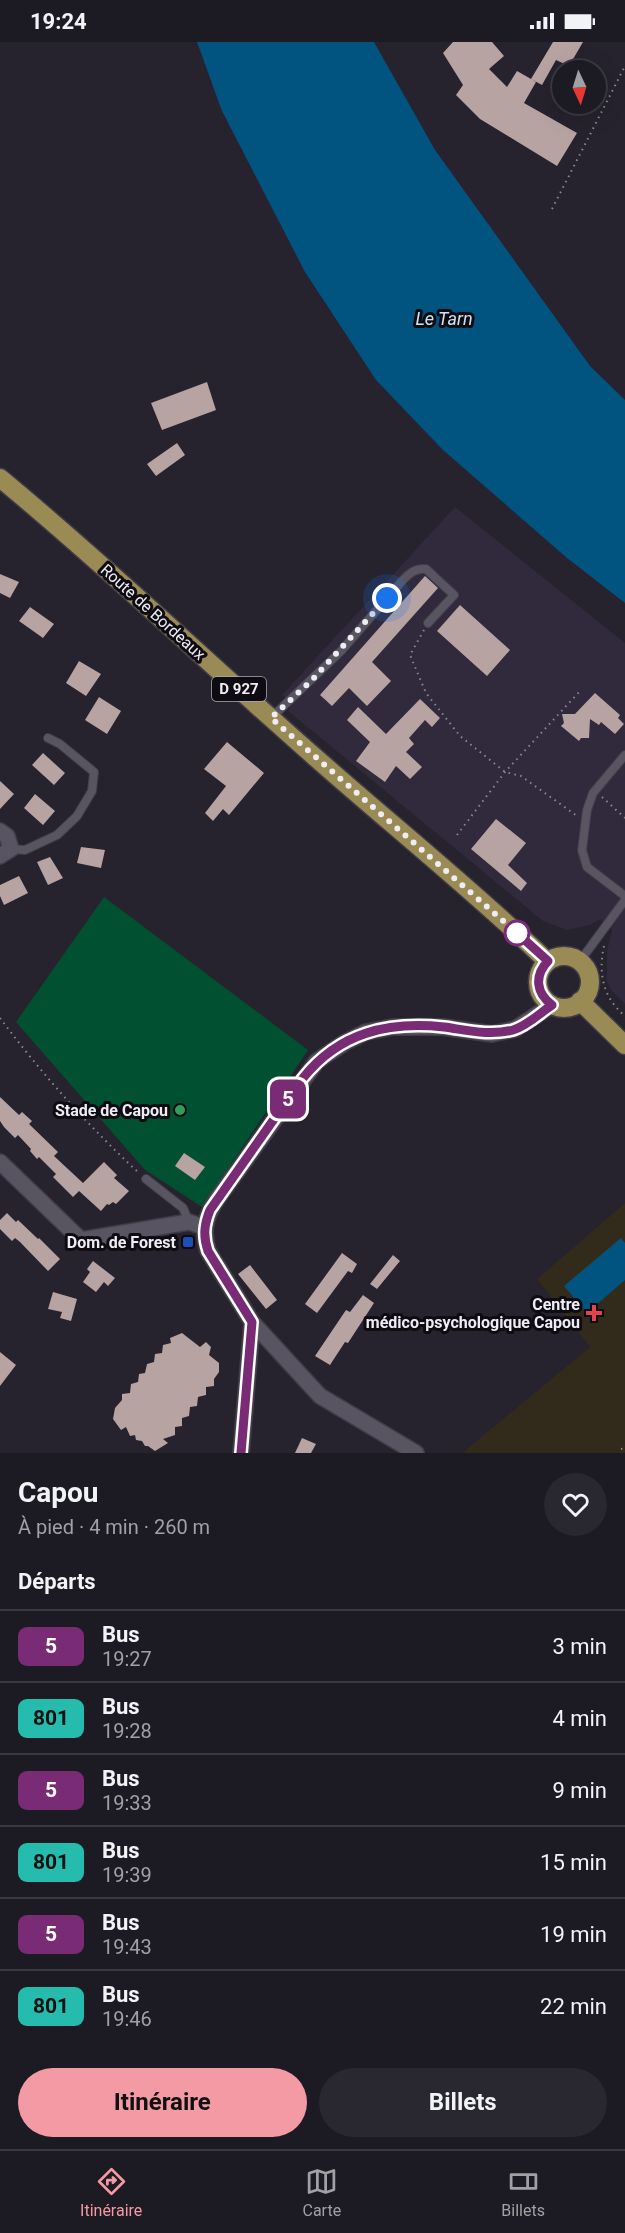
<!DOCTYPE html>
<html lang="fr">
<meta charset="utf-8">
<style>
:root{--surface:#1c1a22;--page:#29272f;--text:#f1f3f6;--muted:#a0a1a5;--line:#3a3840;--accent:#f49aa5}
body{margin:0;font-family:Roboto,sans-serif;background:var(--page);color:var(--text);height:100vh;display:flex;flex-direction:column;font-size:22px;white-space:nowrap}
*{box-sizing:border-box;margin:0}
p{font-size:20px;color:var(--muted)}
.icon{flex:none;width:33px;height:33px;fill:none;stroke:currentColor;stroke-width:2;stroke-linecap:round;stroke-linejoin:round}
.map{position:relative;height:1411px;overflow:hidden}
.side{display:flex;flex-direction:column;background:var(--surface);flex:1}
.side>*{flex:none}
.badge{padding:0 12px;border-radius:9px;font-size:21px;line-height:39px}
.needle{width:39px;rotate:176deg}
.fabs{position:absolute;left:552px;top:18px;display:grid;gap:12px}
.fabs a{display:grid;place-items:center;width:54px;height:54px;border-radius:50%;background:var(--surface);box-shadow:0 6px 24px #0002,0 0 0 2px var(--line);font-size:30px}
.you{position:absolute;width:30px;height:30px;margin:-15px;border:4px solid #fff;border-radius:50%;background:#1a73e8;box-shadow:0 0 0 9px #1a73e833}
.map>.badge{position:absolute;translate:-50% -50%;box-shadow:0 0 0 3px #fff}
h2{padding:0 18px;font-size:22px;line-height:54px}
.round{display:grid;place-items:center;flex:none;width:63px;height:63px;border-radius:32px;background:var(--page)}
.head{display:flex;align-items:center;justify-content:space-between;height:102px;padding:0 18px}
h1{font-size:28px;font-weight:700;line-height:45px}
.action{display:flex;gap:12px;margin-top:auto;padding:12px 18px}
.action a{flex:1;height:69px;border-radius:36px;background:var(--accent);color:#111;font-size:24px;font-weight:700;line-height:69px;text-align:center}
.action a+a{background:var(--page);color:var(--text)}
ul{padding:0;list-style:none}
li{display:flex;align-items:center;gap:18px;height:72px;padding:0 18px;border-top:2px solid var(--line)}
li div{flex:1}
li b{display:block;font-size:22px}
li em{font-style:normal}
li .badge{min-width:66px;font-weight:700;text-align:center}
.status{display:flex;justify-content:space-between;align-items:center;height:42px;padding:0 30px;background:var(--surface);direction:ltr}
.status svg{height:16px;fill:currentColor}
.menu{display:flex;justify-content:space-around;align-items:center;height:84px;border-top:2px solid var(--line);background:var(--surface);font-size:16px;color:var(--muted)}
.menu a{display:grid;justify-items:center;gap:3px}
.menu .on{color:var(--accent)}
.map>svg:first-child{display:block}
.built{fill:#302a3c}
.medical{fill:#322a1a}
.grass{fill:#005031}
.water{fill:#025480}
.building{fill:#b7a3a1}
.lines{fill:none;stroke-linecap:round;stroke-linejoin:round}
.lane-casing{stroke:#403c47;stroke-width:10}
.street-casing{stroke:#403c47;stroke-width:18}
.primary-casing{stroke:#403c47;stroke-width:21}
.path{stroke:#8b8892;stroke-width:2;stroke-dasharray:1.5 4.5;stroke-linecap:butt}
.lane{stroke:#585462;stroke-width:8}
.street{stroke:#585462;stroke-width:15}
.primary{stroke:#9a8b54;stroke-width:18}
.line-casing{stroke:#fff;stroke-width:14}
.line{stroke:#792b75;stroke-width:9}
.walk{stroke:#eeecf4;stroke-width:6;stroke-dasharray:0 10.8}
.stop-dot{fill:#fff;stroke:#792b75;stroke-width:3}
.leisure-dot{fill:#2e9e5b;stroke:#0e0c12;stroke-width:2}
.transit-dot{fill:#1a4fb4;stroke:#0e0c12;stroke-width:2}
.health-dot{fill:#e0444e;stroke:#0e0c12;stroke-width:2}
.labels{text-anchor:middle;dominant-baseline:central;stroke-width:6;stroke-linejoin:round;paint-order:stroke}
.shield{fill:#0e0c12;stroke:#aba9b0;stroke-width:1.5}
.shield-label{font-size:15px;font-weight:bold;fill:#eeecf4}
.street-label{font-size:16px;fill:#eeecf4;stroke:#0e0c12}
.poi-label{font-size:16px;font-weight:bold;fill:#eeecf4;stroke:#0e0c12;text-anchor:end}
.water-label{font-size:18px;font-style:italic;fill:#cee2f3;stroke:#0e0c12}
</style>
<div class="status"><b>19:24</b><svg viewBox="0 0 49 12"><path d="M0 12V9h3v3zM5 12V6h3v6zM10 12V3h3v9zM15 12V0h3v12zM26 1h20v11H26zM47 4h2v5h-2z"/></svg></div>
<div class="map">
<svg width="625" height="1411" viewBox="0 0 625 1411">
<rect width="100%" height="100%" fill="#26222e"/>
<path class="built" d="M455 465 625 601V962L611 948 607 939V909L612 888 601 877 590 883 567 888 543 879 288 669 292 661 282 653Z"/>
<path class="medical" d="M625 1161V1411H462L590 1305 537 1237Z"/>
<path class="grass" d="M104 855 308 1008 202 1165 145 1128 16 980Z"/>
<path class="water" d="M197 0H374L435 108 590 324 625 358V561L567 516 443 408 376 338 305 230 222 69Z
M621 1196 625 1201V1238L587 1271 564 1244Z"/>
<path class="building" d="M453 0H492L504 14 489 27 507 45 517 29 531 37 553 0H583L569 24 556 18 542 43 531 37 536 40 524 61 577 91 557 124 480 77 456 53 463 43 443 11Z
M207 340 216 368 162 388 151 361Z
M177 401 185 413 156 434 147 422Z
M0 532 19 540 10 556 0 551Z
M425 534 438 546 372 620 391 639 367 664 349 646 332 664 320 653Z
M460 563 510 608 487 634 437 589Z
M30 565 54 582 43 596 19 579Z
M79 619 101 632 86 654 66 641Z
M595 651 620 673 618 676 624 682 615 692 601 680 599 683 590 677 589 696H581L579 699 561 684 564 681 562 672H575Z
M99 655 121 669 107 692 85 678Z
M420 657 440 676 432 685 425 678 409 696 414 702 406 710 422 725 410 737 396 724 385 740 356 719 370 700 347 678 358 665 386 692Z
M227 700 264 731 229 773 223 767 213 779 205 771 226 744 204 727Z
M43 711 65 731 54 743 32 723Z
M0 739 14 752 0 767Z
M35 752 55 769 43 783 24 766Z
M496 777 526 801 508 823 527 841 521 849 471 807Z
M81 805 105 808 101 826 77 821Z
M50 815 63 836 48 843 37 820Z
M19 834 28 851 4 863 0 854V843Z
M0 1055 19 1073 22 1070 32 1079 29 1082 58 1110 54 1114 83 1141 104 1120 117 1133 114 1136 129 1149 116 1162 113 1160 109 1163 107 1162 101 1169 79 1149 73 1155 53 1135 56 1132 39 1115 37 1117 30 1109 31 1107 18 1093 15 1096 4 1085 0 1079Z
M184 1111 205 1125 195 1138 175 1124Z
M7 1171 16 1180 18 1178 38 1197 39 1196 60 1217 48 1229 20 1200 15 1196 12 1199 0 1187V1178Z
M342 1211 357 1222 352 1231 348 1229 317 1271 305 1262Z
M393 1213 400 1219 377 1247 370 1242Z
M93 1219 115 1236 108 1244 104 1240 96 1250 83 1240 90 1230 87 1227Z
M250 1223 277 1258 266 1267 238 1232Z
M53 1250 77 1257 71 1279 60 1276 62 1270 48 1267Z
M363 1253 374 1261 348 1301 345 1300 330 1323 315 1314 346 1268 350 1270Z
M182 1291 200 1305 206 1300 211 1305 209 1313 219 1321V1330L214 1337V1344L206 1345V1353L198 1355 197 1364 190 1365 189 1374 182 1376V1384L175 1385V1393L163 1397 168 1401 155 1409 148 1404H145L142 1399 136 1398 135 1393 130 1394 126 1385 121 1388 113 1377 115 1366 122 1358V1352L130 1351 131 1342 138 1340 139 1332 145 1331 147 1322 154 1320 155 1312 162 1311 163 1303 171 1301 170 1296Z
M0 1310 16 1323 0 1344Z
M302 1396 316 1402 311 1411H295Z"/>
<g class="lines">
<defs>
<path id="lane" d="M271 676 341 609 402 539C410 531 415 526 426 527L454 553 428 581
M625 713 593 751 587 768 582 808 587 825 625 854
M11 807 25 808 57 793 77 774 92 749 94 730 60 702 48 696
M580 919 625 858
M146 1137 183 1166 189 1180"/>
<path id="street" d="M0 789 7 794 11 807 0 814
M0 1120 81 1198 189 1180 204 1185
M252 1280 320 1354 416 1411
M241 1411 252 1280 208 1209C202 1189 205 1175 217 1157L317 1019 344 1001 366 990 393 985H443L492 992 515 987 552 963"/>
<path id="primary" d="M0 436C109 526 210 623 316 716 393 784 473 848 547 919
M538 940a26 26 0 1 1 52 0a26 26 0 1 1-52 0Z
M580 959 625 1003"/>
</defs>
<use href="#lane" class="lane-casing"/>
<use href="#street" class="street-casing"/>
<use href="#primary" class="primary-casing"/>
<path class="path" d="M552 167 625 24
M424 588 410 613 426 651 460 694 505 730 521 734 577 774
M602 755 625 776
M457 793 505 730 581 648
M604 904C598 931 603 956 625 974
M0 976C41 1031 89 1085 139 1131
M621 1407 625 1406"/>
<use href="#lane" class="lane"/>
<use href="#street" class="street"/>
<use href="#primary" class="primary"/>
</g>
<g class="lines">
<defs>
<path id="line" d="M241 1411 252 1280 208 1209C203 1194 204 1183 210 1168L303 1036C339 991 387 979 444 985 467 988 489 994 513 988 527 984 540 971 552 963 536 951 534 934 548 919L517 891"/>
</defs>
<use href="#line" class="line-casing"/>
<use href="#line" class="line"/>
<path class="walk" d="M387 556 312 638 271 676 517 891"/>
</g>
<circle class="stop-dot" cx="517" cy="891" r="12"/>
<circle class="leisure-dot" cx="180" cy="1068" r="6"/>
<rect class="transit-dot" x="182" y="1194" width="12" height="12" rx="3"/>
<path class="health-dot" d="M591 1262h6v6h6v6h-6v6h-6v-6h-6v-6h6z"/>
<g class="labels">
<rect class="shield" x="212" y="635" width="54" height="24" rx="4.5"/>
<g class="shield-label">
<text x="239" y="647">D 927</text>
</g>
<g class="street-label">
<text transform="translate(153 570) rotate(42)">Route de Bordeaux</text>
</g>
<g class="poi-label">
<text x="168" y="1068">Stade de Capou</text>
<text x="176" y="1200">Dom. de Forest</text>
<text x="580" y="1262">Centre<tspan x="580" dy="18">médico-psychologique Capou</tspan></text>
</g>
<g class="water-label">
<text x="444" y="276">Le Tarn</text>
</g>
</g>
</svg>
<div class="fabs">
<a><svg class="needle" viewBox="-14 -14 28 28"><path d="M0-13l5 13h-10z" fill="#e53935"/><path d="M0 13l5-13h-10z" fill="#a0a1a5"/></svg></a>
</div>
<div class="you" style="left:387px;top:556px"></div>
<b class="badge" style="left:288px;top:1057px;background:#792b75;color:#fff">5</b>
</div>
<section class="side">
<div class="head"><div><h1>Capou</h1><p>À pied · 4 min · 260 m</p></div><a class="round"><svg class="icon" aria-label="heart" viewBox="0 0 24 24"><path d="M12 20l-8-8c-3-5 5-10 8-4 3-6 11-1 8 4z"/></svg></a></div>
<h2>Départs</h2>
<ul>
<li><span class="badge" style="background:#792b75;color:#fff">5</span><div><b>Bus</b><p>19:27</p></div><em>3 min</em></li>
<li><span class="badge" style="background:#25bcad;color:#111">801</span><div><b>Bus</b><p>19:28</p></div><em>4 min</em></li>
<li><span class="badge" style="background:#792b75;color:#fff">5</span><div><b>Bus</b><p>19:33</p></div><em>9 min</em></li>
<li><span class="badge" style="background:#25bcad;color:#111">801</span><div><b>Bus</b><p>19:39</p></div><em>15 min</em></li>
<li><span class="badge" style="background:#792b75;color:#fff">5</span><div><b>Bus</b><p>19:43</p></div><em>19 min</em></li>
<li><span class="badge" style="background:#25bcad;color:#111">801</span><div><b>Bus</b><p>19:46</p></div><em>22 min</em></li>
</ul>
<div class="action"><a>Itinéraire</a><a>Billets</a></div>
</section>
<nav class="menu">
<a class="on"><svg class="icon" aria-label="directions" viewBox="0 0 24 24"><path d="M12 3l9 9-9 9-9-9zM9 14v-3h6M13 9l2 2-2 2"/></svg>Itinéraire</a>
<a><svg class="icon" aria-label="map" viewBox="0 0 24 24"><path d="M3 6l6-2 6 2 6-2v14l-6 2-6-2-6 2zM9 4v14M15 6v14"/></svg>Carte</a>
<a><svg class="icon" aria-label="tickets" viewBox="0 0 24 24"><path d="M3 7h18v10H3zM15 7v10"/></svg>Billets</a>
</nav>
